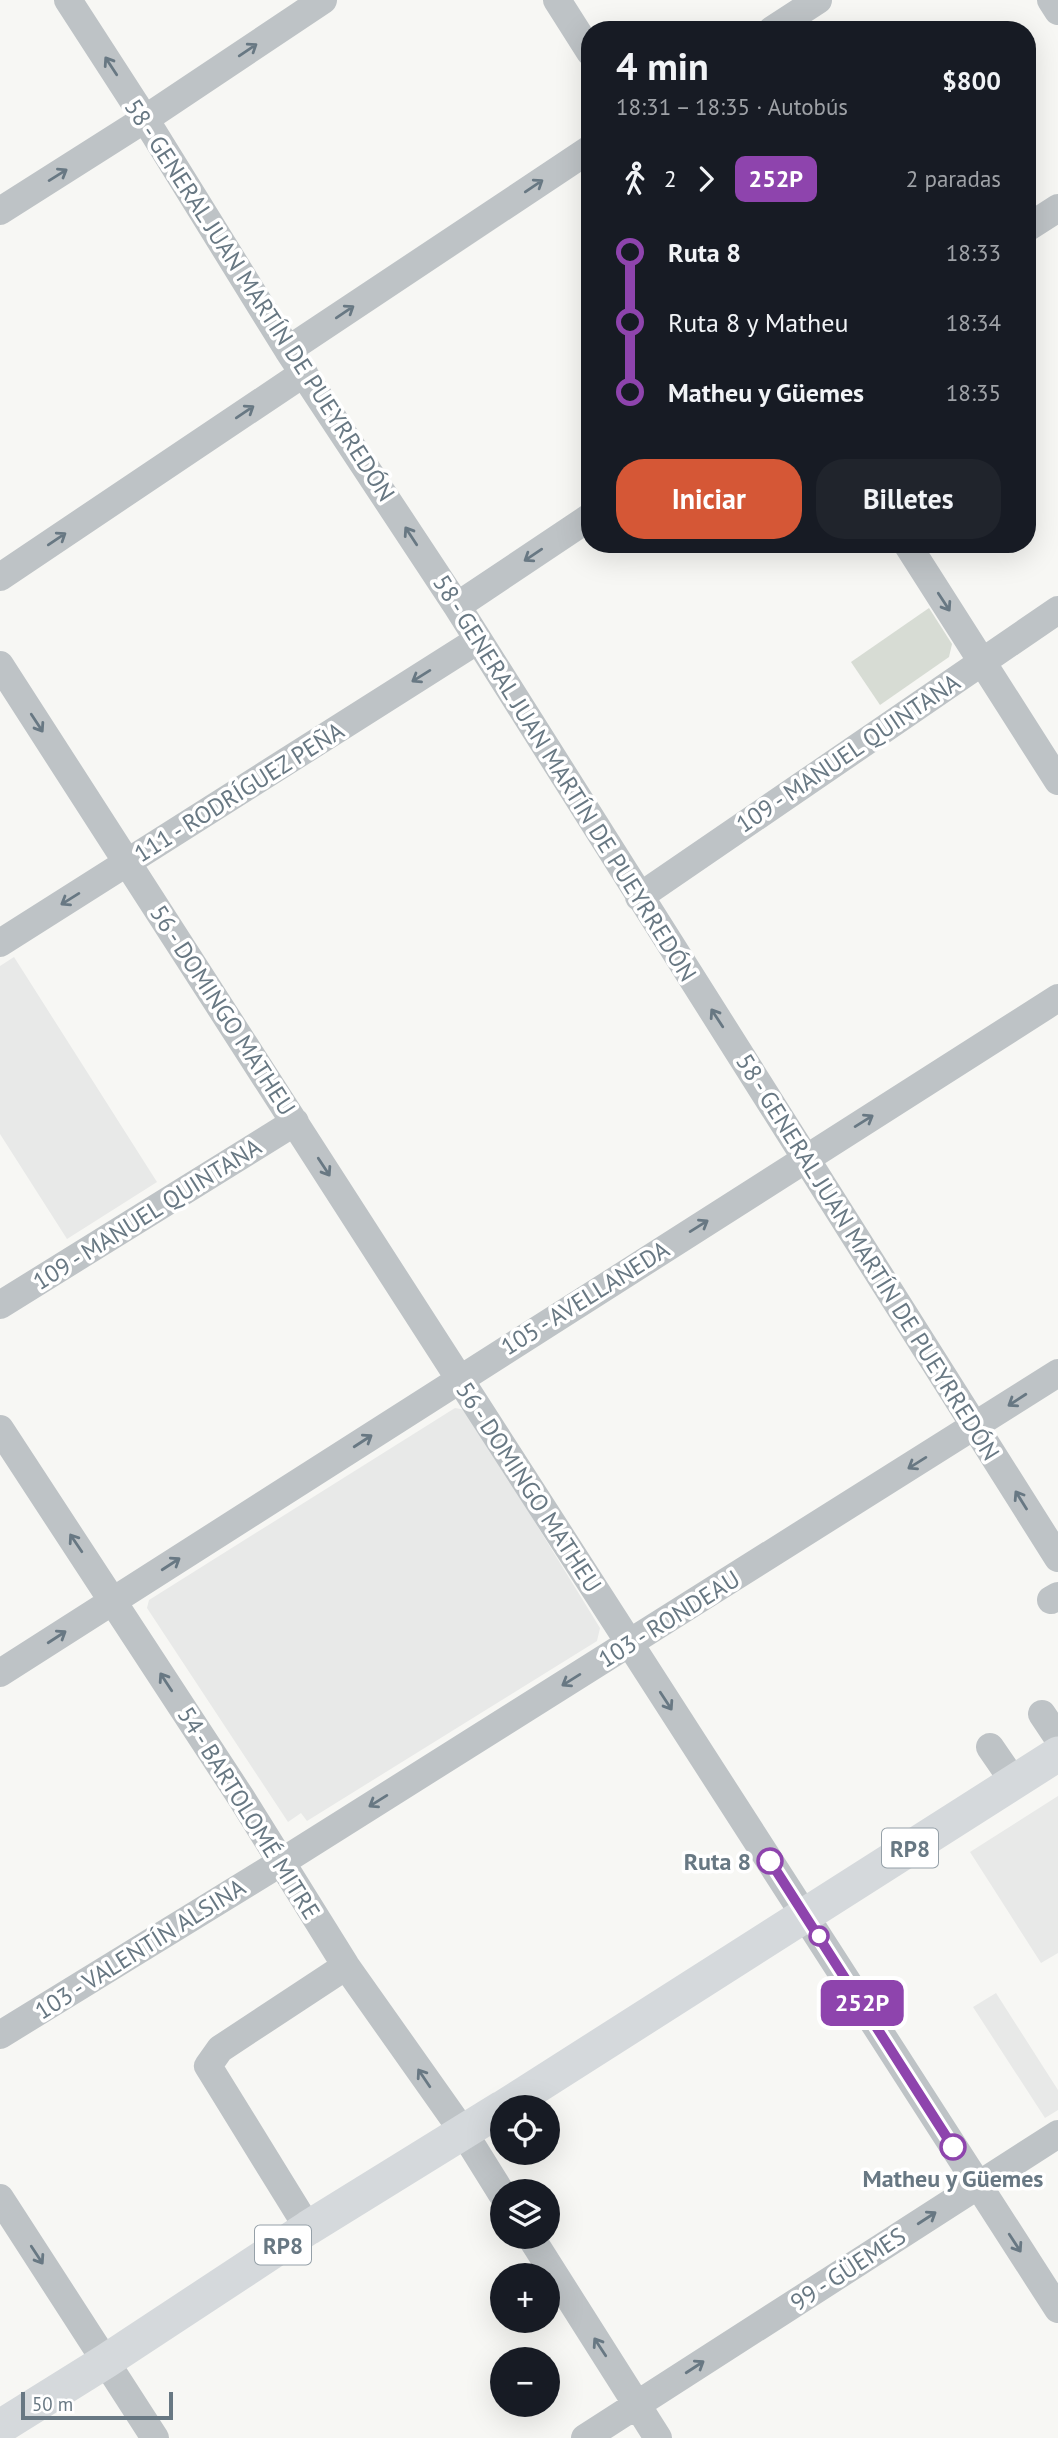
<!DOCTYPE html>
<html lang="es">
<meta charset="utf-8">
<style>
:root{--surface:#171b24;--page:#20242c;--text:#f1f3f6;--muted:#9ea1a6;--accent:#d55736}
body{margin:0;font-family:"PT Sans",sans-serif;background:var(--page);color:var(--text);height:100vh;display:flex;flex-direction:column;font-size:26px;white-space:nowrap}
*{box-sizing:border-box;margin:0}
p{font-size:23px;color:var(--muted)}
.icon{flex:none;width:38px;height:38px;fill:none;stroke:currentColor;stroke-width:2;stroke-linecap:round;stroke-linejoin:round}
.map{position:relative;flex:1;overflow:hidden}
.side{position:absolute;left:581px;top:21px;width:455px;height:532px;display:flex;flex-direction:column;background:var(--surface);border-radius:28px;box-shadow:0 7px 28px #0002}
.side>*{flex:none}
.badge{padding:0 14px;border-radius:10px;font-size:24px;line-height:46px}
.buttons{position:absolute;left:490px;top:2095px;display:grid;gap:14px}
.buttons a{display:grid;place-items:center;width:70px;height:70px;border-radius:50%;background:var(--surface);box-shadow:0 7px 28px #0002;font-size:35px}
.scale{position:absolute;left:21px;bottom:18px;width:152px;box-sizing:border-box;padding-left:7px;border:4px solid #687883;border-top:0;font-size:19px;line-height:24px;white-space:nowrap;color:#687883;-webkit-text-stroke:5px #fff;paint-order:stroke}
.map>.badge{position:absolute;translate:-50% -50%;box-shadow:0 0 0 4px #fff}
.legs{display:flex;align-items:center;gap:10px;height:77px;padding:0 35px;font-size:23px}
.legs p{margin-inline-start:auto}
.overview{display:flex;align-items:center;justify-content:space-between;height:119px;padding:0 35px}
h1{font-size:38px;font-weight:600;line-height:52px}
.cta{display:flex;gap:14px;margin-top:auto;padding:14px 35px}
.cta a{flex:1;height:80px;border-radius:28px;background:var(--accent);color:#fff;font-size:28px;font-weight:600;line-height:80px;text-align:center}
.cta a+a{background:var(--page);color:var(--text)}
ul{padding:0 35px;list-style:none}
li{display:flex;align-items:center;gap:24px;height:70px;font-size:26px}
li i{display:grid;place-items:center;width:10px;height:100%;margin:0 9px;background:currentColor}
li i::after{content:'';width:18px;height:18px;margin:-9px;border:5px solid;border-radius:50%;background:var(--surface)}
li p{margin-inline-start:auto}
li:first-child i{background:linear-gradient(#0000 50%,currentColor 0)}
li:last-child i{background:linear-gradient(currentColor 50%,#0000 0)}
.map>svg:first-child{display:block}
.built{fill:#e8e9e8}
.green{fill:#d7dcd4}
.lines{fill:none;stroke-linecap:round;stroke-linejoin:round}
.minor{stroke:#bec3c6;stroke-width:28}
.major{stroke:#d5d9dc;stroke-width:35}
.oneway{stroke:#687883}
.line-1-casing{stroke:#fff;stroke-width:16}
.line-1{stroke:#8e44ad;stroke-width:10}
.stop-1-dot{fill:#fff;stroke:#8e44ad;stroke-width:3.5}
.labels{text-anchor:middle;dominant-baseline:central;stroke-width:7;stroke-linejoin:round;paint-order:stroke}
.shield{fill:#fff;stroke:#95a0a8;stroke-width:2}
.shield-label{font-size:23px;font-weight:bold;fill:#687883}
.street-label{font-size:24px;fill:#687883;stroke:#fff}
.stop-label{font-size:24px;font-weight:bold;fill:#687883;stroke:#fff;text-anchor:end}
</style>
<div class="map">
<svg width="1058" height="2438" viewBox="0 0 1058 2438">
<rect width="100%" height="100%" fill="#f7f7f4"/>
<path class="built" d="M14 957 157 1182 67 1239 0 1134V966Z
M455 1408 466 1410 600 1628 597 1641 307 1821 301 1813 288 1822 147 1608 149 1600Z
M1058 1796V1953L1041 1963 970 1852Z
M996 1993 1058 2090V2110L1045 2118 973 2007Z"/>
<path class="green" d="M929 608 952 644 949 657 880 705 851 662Z"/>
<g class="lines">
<path class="minor" d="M68 0 145 119 288 350 457 606 1058 1558
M557 0 590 52
M1051 0 1058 11
M772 30 818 0
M0 211 145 119 323 0
M1027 228 1058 208
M288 350 590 149
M907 544 1058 781
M0 577 304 373
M457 606 590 517
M0 665 1058 2309
M639 897 1058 610
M0 943 478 640
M0 1305 295 1122
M0 1429 242 1799 346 1966 464 2133 502 2194
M1051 1600 1058 1596
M0 1673 1058 998
M1042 1714 1058 1738
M990 1747 1014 1782
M0 2035 280 1863 1058 1373
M0 2198 155 2438
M308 2228 208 2066 220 2049 346 1966
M530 2236 658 2438
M585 2438 1058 2134"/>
<path class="major" d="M504 2107 1058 1754
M0 2427 106 2361 308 2228 502 2108"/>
</g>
<defs><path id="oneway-shaft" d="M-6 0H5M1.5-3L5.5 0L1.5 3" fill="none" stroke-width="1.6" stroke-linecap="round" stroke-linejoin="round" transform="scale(1.75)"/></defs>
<g class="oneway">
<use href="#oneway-shaft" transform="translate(248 50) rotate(-34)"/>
<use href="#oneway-shaft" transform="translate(111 66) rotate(-123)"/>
<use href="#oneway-shaft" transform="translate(58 175) rotate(-32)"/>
<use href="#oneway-shaft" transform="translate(534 186) rotate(-34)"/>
<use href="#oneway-shaft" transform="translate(345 312) rotate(-34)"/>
<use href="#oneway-shaft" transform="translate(245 412) rotate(-34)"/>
<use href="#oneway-shaft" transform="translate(411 536) rotate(-123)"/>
<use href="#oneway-shaft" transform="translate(57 539) rotate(-34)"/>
<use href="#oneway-shaft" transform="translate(533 555) rotate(146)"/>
<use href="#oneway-shaft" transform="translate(944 602) rotate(57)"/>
<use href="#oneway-shaft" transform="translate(421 676) rotate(148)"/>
<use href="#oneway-shaft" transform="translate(37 723) rotate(57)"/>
<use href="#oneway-shaft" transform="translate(70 899) rotate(148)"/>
<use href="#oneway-shaft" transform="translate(717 1018) rotate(-123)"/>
<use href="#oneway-shaft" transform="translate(864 1121) rotate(-32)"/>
<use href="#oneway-shaft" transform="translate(324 1167) rotate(57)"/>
<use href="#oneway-shaft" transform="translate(699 1226) rotate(-32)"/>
<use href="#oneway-shaft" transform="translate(1017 1400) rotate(147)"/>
<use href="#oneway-shaft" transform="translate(363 1441) rotate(-33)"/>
<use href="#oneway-shaft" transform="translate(917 1463) rotate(148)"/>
<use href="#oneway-shaft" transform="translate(1021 1500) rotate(-122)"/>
<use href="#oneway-shaft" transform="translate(76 1543) rotate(-124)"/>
<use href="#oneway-shaft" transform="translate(171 1564) rotate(-33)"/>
<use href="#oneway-shaft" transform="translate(57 1637) rotate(-33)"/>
<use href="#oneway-shaft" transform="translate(571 1680) rotate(148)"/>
<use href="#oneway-shaft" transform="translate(166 1682) rotate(-123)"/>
<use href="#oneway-shaft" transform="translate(666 1701) rotate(57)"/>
<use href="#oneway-shaft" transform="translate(378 1801) rotate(148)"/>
<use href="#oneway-shaft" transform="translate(424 2078) rotate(-124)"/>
<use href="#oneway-shaft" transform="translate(927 2218) rotate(-33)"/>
<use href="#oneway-shaft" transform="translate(1015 2243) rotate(57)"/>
<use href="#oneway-shaft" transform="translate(37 2255) rotate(57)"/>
<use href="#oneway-shaft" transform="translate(600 2347) rotate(-123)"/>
<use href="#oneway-shaft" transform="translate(695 2367) rotate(-33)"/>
</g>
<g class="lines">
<defs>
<path id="line-1" d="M770 1861 953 2147"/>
</defs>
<use href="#line-1" class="line-1-casing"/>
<use href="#line-1" class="line-1"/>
</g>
<g class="stop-1-dot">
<circle cx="770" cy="1861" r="12"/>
<circle cx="819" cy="1936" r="9"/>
<circle cx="953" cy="2147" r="12"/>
</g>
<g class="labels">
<g class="shield">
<rect x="882" y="1828.5" width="56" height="39" rx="5"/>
<rect x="255" y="2225.5" width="56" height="39" rx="5"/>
</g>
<g class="shield-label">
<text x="910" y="1848">RP8</text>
<text x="283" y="2245">RP8</text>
</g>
<g class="street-label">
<text transform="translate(260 300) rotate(57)">58 - GENERAL JUAN MARTÍN DE PUEYRREDÓN</text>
<text transform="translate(848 753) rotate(-34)">109 - MANUEL QUINTANA</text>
<text transform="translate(565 778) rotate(58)">58 - GENERAL JUAN MARTÍN DE PUEYRREDÓN</text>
<text transform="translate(239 792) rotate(-32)">111 - RODRÍGUEZ PEÑA</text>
<text transform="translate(223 1010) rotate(57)">56 - DOMINGO MATHEU</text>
<text transform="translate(147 1214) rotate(-32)">109 - MANUEL QUINTANA</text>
<text transform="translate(868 1257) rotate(58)">58 - GENERAL JUAN MARTÍN DE PUEYRREDÓN</text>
<text transform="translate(585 1298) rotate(-32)">105 - AVELLANEDA</text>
<text transform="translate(529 1487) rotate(57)">56 - DOMINGO MATHEU</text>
<text transform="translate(669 1619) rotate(-32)">103 - RONDEAU</text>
<text transform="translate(249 1813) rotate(58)">54 - BARTOLOMÉ MITRE</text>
<text transform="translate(140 1949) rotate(-32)">103 - VALENTÍN ALSINA</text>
<text transform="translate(848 2269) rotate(-33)">99 - GÜEMES</text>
</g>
<g class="stop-label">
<text x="751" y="1861">Ruta 8</text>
<text x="953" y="2178" text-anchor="middle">Matheu y Güemes</text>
</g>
</g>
</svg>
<div class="buttons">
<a><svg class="icon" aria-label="locate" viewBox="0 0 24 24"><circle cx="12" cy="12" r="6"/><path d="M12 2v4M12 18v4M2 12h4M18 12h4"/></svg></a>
<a><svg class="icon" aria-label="layers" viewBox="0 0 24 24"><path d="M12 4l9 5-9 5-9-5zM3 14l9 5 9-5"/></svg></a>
<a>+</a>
<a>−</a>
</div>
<div class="scale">50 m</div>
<b class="badge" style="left:862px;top:2003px;background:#8e44ad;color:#fff">252P</b>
<section class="side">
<div class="overview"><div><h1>4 min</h1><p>18:31 – 18:35 · Autobús</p></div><b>$800</b></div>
<div class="legs"><svg class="icon" aria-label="walk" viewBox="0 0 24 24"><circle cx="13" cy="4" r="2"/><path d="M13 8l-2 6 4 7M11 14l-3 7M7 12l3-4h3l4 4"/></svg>2<svg class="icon" aria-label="forward" viewBox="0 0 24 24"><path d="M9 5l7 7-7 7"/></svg><b class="badge" style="background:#8e44ad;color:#fff">252P</b><p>2 paradas</p></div>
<ul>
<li><i style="color:#8e44ad"></i><b>Ruta 8</b><p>18:33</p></li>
<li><i style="color:#8e44ad"></i><span>Ruta 8 y Matheu</span><p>18:34</p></li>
<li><i style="color:#8e44ad"></i><b>Matheu y Güemes</b><p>18:35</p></li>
</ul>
<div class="cta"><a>Iniciar</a><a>Billetes</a></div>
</section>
</div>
